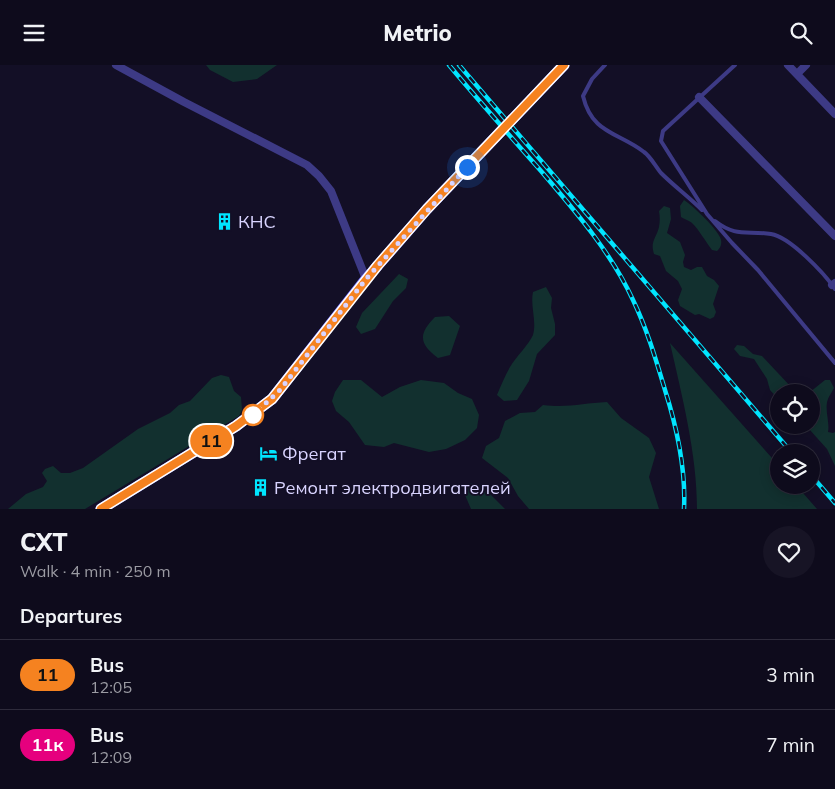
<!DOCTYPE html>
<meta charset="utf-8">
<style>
:root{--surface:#0e0b1c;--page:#171425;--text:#f1f3f6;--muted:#9b9ba3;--line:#2e2b3b}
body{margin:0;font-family:Mulish,sans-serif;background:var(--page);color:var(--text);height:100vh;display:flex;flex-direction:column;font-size:19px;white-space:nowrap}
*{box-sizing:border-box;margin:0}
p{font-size:16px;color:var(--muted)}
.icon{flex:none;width:28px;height:28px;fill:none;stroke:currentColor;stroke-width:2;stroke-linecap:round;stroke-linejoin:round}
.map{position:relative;height:444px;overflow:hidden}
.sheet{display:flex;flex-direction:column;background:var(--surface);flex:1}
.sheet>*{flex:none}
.badge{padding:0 10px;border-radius:16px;font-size:18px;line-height:32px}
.buttons{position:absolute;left:770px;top:319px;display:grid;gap:10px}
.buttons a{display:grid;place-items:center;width:50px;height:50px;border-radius:50%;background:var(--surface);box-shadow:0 2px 12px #0003,0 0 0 1px var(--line);font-size:25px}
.you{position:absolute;width:25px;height:25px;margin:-12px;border:4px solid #fff;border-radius:50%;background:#1a73e8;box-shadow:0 0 0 8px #1a73e833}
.map>.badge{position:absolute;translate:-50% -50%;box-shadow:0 0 0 2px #fff}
h2{padding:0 20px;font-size:19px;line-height:45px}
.round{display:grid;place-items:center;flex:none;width:52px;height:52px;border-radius:26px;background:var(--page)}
.overview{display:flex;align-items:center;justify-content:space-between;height:85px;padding:0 20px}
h1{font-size:24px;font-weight:800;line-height:38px}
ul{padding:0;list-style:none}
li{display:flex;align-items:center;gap:15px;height:70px;padding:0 20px;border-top:1px solid var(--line)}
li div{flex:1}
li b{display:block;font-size:19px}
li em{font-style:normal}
li .badge{min-width:55px;font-weight:700;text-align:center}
header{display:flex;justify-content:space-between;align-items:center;height:65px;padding:0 20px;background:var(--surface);font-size:22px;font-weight:800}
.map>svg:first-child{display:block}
.green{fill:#12302f}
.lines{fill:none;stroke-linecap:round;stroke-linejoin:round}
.lane{stroke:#3d3a85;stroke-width:4}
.street{stroke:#3d3a85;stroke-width:8}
.secondary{stroke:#6f6bff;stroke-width:11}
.rail-casing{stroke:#00e5ff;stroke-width:4.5}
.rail{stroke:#130f26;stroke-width:2.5;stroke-dasharray:8;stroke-linecap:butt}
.line-casing{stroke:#fff;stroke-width:11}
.line{stroke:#f58220;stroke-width:8}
.walk{stroke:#d9d4ff;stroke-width:5;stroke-dasharray:0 9}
.stop-dot{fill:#fff;stroke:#f58220;stroke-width:2.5}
.labels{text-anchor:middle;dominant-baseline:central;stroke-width:4;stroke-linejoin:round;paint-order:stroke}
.poi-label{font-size:18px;fill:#d9d4ff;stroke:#130f26;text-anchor:start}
</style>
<header><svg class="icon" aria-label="menu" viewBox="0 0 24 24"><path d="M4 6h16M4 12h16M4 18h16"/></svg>Metrio<svg class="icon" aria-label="search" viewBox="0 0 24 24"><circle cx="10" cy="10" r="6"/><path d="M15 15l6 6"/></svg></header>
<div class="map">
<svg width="835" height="444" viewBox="0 0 835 444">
<rect width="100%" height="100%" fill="#130f26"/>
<path class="green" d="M206 0H277L257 14 233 17 210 5Z
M684 135C692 140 720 166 721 175 722 180 720 183 717 186L712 185C705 176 700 166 692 158 690 156 684 154 681 152L680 141Z
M664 141 670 143 671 154 667 168 680 177 685 190 683 197 684 202 691 205 697 202H702L707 211 714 215 719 221 713 239 716 247 714 252 710 254 699 249 695 250 680 241 678 235 682 224 678 216 666 206 660 191 654 189C650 176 656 174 659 162 660 157 660 151 659 146Z
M399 209 408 214 406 223 393 236 375 264 361 269 356 262 362 248Z
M546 222 552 233 551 243 555 259V270L537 289 529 316 517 335 504 336 497 330C501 320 505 311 510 302 516 292 529 279 533 270 537 256 530 241 533 227Z
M449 251 460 261 450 290 438 293C419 279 418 269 435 252Z
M670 278 779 401V420H796L817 444H697C697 389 682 331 670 278Z
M737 280 744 281 753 289 762 291 792 323 806 327 779 328V335L770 325 767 314 754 294 740 291 734 284Z
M221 310 229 312 234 326 241 332 242 345 239 351 85 444H8L26 429 43 422 47 416 42 408 45 404 53 401 61 408H70L83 403 138 364 170 348 179 340 190 336 212 313Z
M343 315H361L382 332 400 322 421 315 444 318 458 328 472 334 479 350 477 363 465 375 446 384 429 387 394 378 384 382 365 380 349 357 336 346 332 336 335 327Z
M825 315H830L834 323C832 327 829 331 828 334 824 344 830 357 828 367L833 368 835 367V401L827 384 809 364 807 360H811L810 327Z
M607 337 621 353 649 373 656 388 649 412 659 444H529L518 431 508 413 482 393 486 381 499 373 505 356 520 348 535 347 543 340C568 343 584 338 607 337Z
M469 418 482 421 505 444H471L465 430Z"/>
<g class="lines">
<path class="lane" d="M605 0 592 14 583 31C592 69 618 67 644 87 651 92 655 101 661 108 674 121 689 132 702 145
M735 0 663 66 661 76 707 149 732 178 758 205 835 298
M715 156C737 173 747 165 771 169 790 172 824 208 835 224"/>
<path class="street" d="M116 0 184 37 307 100 319 111 331 126 366 214
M788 0 835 49
M797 9 806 0
M699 32 835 171
M832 220 835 218"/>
<path class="secondary" d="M101 444 236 361 272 334 366 214 427 144 564 0"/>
<defs>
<path id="rail" d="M449 0C479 36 510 71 541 106 575 146 611 187 633 235 647 264 656 295 665 325 677 363 686 404 684 444
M459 0 792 388
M811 410 835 438"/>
</defs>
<use href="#rail" class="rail-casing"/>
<use href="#rail" class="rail"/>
</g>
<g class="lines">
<defs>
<path id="line" d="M101 444 236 361 272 334 378 200 427 144 564 0"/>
</defs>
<use href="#line" class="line-casing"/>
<use href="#line" class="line"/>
<path class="walk" d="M253 350 280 325 366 214 467 102"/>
</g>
<defs>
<symbol id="building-bare" viewBox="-9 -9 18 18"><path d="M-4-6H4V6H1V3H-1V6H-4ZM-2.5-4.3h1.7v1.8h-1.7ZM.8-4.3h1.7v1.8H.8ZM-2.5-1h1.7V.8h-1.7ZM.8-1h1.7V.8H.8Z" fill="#00e5ff" stroke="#130f26" stroke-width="2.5" paint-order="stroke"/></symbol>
<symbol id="hotel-bare" viewBox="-9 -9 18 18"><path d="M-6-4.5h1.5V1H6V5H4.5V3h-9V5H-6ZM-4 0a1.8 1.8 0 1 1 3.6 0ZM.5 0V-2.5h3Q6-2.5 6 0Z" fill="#00e5ff" stroke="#130f26" stroke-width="2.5" paint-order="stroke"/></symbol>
</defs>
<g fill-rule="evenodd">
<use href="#building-bare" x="212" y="144" width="25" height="25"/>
<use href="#hotel-bare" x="256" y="376" width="25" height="25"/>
<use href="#building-bare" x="248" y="410" width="25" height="25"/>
</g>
<circle class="stop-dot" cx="253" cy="350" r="10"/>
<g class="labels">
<g class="poi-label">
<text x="238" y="156">КНС</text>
<text x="282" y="388">Фрегат</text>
<text x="274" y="422">Ремонт электродвигателей</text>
</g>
</g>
</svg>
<div class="buttons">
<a><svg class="icon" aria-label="locate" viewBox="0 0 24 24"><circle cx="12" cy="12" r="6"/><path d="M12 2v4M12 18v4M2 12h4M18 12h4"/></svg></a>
<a><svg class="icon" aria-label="layers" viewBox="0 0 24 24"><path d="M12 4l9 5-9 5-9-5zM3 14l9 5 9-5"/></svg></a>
</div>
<div class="you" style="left:467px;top:102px"></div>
<b class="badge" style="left:211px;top:376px;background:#f58220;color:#111">11</b>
</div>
<section class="sheet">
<div class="overview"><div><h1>СХТ</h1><p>Walk · 4 min · 250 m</p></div><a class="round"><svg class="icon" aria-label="heart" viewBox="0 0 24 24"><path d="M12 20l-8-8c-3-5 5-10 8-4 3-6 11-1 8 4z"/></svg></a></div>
<h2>Departures</h2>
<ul>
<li><span class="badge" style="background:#f58220;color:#111">11</span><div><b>Bus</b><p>12:05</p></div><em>3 min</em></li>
<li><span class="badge" style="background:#e6007e;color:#fff">11к</span><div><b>Bus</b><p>12:09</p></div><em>7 min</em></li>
</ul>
</section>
